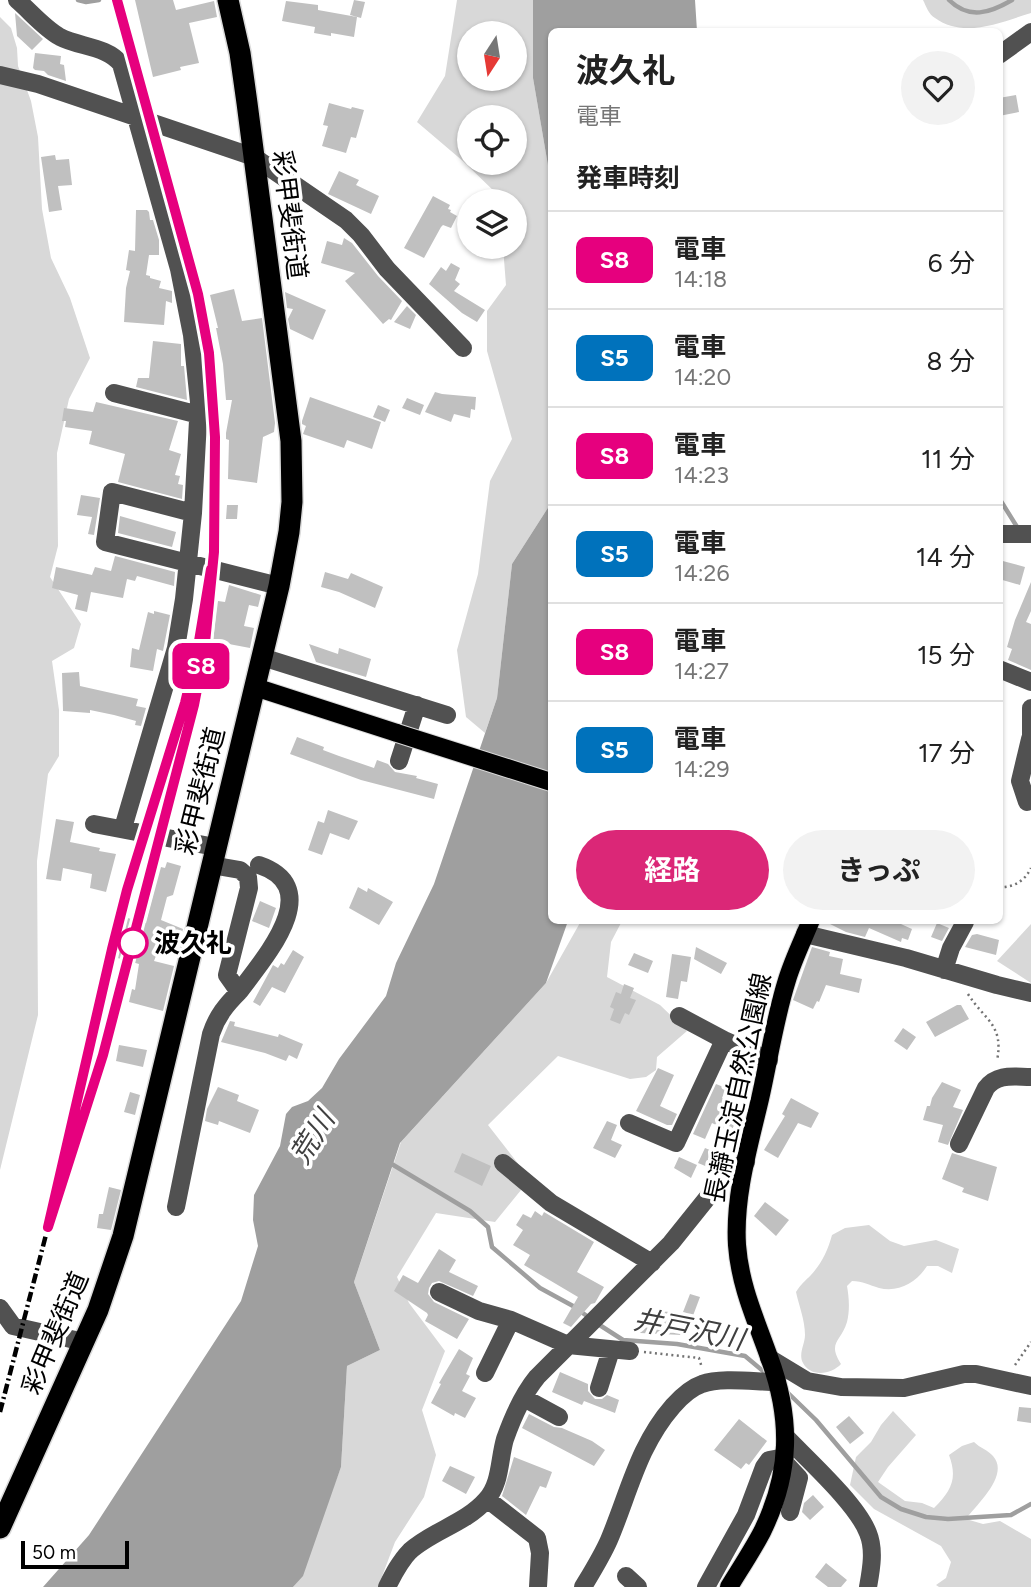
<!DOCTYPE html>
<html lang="ja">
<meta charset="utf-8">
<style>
:root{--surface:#fff;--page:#f2f2f2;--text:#222;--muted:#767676;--line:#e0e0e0;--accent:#db2777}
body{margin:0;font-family:Figtree,"Noto Sans JP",sans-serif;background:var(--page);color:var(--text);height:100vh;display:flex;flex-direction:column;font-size:26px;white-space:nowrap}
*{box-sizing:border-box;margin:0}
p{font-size:23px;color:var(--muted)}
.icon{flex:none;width:38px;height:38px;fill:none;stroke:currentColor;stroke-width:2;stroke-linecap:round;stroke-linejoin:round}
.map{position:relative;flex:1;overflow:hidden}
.side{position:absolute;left:548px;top:28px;width:455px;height:896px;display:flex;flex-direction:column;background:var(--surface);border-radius:10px;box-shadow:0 2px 5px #0004}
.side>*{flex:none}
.badge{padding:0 14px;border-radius:10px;font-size:24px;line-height:46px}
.needle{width:46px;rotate:192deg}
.buttons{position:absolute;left:457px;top:21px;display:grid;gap:14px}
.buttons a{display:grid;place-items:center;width:70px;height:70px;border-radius:50%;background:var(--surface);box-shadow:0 2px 5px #0004;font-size:35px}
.scale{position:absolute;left:21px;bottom:18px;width:108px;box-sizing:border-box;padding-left:7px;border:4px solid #000;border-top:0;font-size:19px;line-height:24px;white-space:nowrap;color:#000;-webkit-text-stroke:5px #fff;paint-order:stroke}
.map>.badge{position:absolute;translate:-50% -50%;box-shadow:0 0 0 4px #fff}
h2{padding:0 28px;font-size:26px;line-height:63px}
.round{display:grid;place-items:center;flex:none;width:74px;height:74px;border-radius:37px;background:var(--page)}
.headline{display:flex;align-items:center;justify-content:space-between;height:119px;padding:0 28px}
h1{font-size:33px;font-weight:700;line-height:52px}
.action{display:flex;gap:14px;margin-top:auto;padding:14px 28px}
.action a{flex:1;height:80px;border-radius:42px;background:var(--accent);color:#fff;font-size:28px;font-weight:700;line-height:80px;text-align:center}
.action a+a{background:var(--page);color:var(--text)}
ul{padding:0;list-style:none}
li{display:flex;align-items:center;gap:21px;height:98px;padding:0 28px;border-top:2px solid var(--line)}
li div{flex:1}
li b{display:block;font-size:26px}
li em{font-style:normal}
li .badge{min-width:77px;font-weight:700;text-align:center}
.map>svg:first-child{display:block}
.green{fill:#d8d8d8;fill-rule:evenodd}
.water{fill:#9f9f9f}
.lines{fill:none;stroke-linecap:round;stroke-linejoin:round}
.stream{stroke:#9f9f9f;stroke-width:4.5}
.building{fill:#c0c0c0}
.major-casing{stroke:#dbdbdb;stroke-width:20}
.highway-casing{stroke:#dbdbdb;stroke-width:24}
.path{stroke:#737373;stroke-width:2.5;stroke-dasharray:2 3.5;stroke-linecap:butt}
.minor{stroke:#515151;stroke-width:18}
.major{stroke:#000;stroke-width:18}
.highway{stroke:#000;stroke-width:21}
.rail{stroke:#000;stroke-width:4.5;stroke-dasharray:10 3.5 2 3.5;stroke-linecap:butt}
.major-bridge-casing{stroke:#dbdbdb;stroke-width:20;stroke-linecap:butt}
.major-bridge{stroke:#000;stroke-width:18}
.line-casing{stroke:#fff;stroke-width:16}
.line{stroke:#e6007e;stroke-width:10}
.stop-dot{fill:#fff;stroke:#e6007e;stroke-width:3.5}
.labels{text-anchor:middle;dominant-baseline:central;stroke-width:7;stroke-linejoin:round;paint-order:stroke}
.street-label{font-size:26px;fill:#000;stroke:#fff}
.stop-label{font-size:26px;font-weight:bold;fill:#000;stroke:#fff;text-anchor:start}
.water-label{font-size:28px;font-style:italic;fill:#404040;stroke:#fff}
</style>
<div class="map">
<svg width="1031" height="1587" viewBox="0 0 1031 1587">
<rect width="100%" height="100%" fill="#fff"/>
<path class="green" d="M457 0H533V78L551 183V503L512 564 497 698 485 733 466 717 457 650 478 574 490 481 512 439 487 351V311L506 285 503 247H514V201H499V196L464 162 417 122 445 76ZM469 33H514V79H469ZM469 117H514V163H469Z
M923 0H1031V13C1001 22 964 39 935 18 929 15 926 6 923 0Z
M0 17 11 28 17 48 18 66 31 101 38 137 42 209 51 258 70 298 90 358 69 399 57 453 58 546 50 577 81 624 74 648 52 661 59 710V756L48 774 37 861 38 1015 0 1170Z
M581 921H622L611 942 607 977 660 1005 687 1031 657 1057 656 1070 646 1077 630 1079 558 1056 488 1125 530 1179 495 1222 436 1213 397 1277 409 1303 445 1351 422 1410 436 1455 424 1497 395 1542 378 1587H293L298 1581 341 1467 347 1366 380 1350 354 1282 401 1142 546 983Z
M1031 924V983L997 961Z
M869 1225 890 1241 904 1246 936 1240 959 1249 952 1273 938 1266H927C917 1282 899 1293 879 1288 869 1285 863 1281 852 1281L847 1286C849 1297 850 1310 847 1322 841 1342 827 1342 841 1364 832 1374 811 1378 803 1363 798 1354 805 1344 805 1335 805 1320 799 1306 796 1292 801 1284 805 1281 811 1275 822 1263 828 1250 832 1235L845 1228Z
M893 1411 916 1435 888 1467 878 1482 905 1501 922 1503 934 1508C951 1491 958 1479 949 1455L962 1446 974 1442C980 1448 988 1450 993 1456 1010 1475 977 1504 966 1519L983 1524 1000 1521 1031 1539V1587H939L936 1585 946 1578 951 1562 941 1546 874 1509 850 1485 856 1457 871 1442 881 1425Z"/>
<path class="water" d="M533 0H695L697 31 551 32V183L533 78Z
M551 503V920L568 921 546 983 400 1143 354 1282 380 1350 347 1366 341 1467 303 1576 293 1587H43L89 1535 241 1301 258 1246 253 1220 254 1195 280 1146 286 1114 292 1107 308 1101 322 1088 339 1059 386 996 396 963 434 884 497 698 512 564Z"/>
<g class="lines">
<path class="stream" d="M78 0 86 2 99 0
M949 0C969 20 990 13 1012 0
M999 498 1019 530
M390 1163 470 1211 488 1227 492 1247 540 1288 573 1306 591 1319
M598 1324 623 1340 677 1344 745 1356 769 1376
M786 1391 816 1420 881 1497 901 1509 926 1517 948 1519 1011 1515 1031 1504"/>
</g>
<path class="building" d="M135 0H173L176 10 214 1 217 17 189 23 199 63 180 67 181 70 153 77Z
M354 0 365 2 361 18 350 15Z
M286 1 318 5V10L357 17 354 37 331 33V36L314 33 315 27 282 21Z
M15 13 43 39 32 50 17 36Z
M35 53 61 56 60 64 64 65 66 81 48 75 44 71 35 70 33 68Z
M1016 95 1019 112 999 116V98Z
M329 103 351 109 352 107 364 110 356 138 351 137 346 153 322 146 328 126 323 125Z
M55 155 56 160 69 159 72 185 58 186 62 210 49 212 41 157Z
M339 171 359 180 356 185 379 196 371 214 328 194Z
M433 196 450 205 448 209 451 210 450 212 457 216 451 228 443 225 441 227 424 258 404 248Z
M136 210H147L149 212 150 220H153L159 240V255H149L146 275 150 276V278L161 281 159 288 172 291V303L166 301 164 325 124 322 126 288 130 271 126 270 129 250 135 251Z
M344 238 352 243 378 276 402 301 391 320 389 319 383 324 345 281 355 273 321 263 327 241 342 245Z
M451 263 460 268 455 280 460 284 454 291 485 310 477 322 462 313 429 284 441 267 446 271Z
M234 289 242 321 262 318 275 423 274 432 263 437 257 483 228 479 229 440 226 439V433L232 400H226L223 364 216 328H218L210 295Z
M285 292 326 310 313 340 290 329 288 319 293 309 287 308Z
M407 306 416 315 410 329 394 322Z
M153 341 181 344V366H184L187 400 136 387 138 378H149Z
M435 392 442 394 476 397 475 410 471 409 470 418 454 414 451 422 425 412Z
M310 397 381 422 372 449 347 440 344 448 303 434 306 426 302 424V421Z
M407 398 424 405 420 415 402 408Z
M96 402 178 421 169 450 181 454 175 475 180 476 178 484 183 485 182 499 118 482 125 454 89 444 92 431 65 427 66 421H62L64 408 93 412Z
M378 405 390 410 385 422 373 417Z
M81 495 100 498 94 535 88 534 92 517 77 515Z
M227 505H238L237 519H226Z
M120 516 176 532 172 547 118 533Z
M115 556 175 572 174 586 137 576 135 581 127 579 123 598 91 592 87 612 75 609 78 595 52 588 56 567 92 575 95 567 111 571Z
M999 560 1025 567 1020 585 999 579Z
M325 572 348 579 351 573 383 587 375 608 339 592 321 587Z
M1031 582V611L1026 622 1031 624V670L1008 660 1012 649 1007 647 1015 620Z
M229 585 261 595 258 607 249 605 244 626 254 628 250 648 213 641 218 601 225 602Z
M154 611 170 615 163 651 157 649 153 671 130 667 132 648 139 650 148 612 154 614Z
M309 644 338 654 339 648 371 659 366 677 316 662Z
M79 672 80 686 138 699 136 706 146 708 141 726 135 725 136 721 114 715 90 710V713L63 711 62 673Z
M297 737 324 747 323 750 339 756 374 768 377 760 388 764 395 772 417 776 416 778 438 784 434 799 361 780 290 754Z
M328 810 358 821 349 840 330 833 322 855 308 850 318 821 324 823Z
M56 819 74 822 70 842 100 848 99 851 116 854 106 892 90 888 92 874 63 868 61 881 46 879Z
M167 862 181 866 173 895 167 897 161 920 183 929 179 944 163 938 154 961 174 966 163 1011 129 1002 132 989 135 990 139 964 114 957 124 917 146 923 161 867 165 868Z
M358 887 367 892 368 888 393 902 379 925 349 908Z
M260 901 276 908 269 928 252 921Z
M822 920H892L912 929 908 940 902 938 901 942 869 928 865 937 846 932Z
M937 923 949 928 942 941 931 937Z
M977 934 999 940 996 955 965 947 972 935Z
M696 947 727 963 721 974 694 959Z
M812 947 830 952 829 956 843 959 840 974 862 979 859 993 826 985 819 1002 817 1001 813 1009 793 1000Z
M293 950 304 957 285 993 272 987 260 1006 253 1002 273 965 278 968 281 963 284 965Z
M634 953 653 961 648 973 628 965Z
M672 954 691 957 687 982 681 981 678 999 666 997Z
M624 984 634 988 630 998 636 1000 629 1015 625 1013 620 1024 610 1020 614 1009 610 1007 616 992 621 994Z
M957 1005H961L969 1019 935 1037 926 1022Z
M230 1021 235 1022 234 1026 278 1037 279 1034 303 1044 297 1059 289 1055 286 1061 265 1053 221 1042Z
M903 1028 916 1037 907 1050 894 1041Z
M119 1045 147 1050 143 1067 116 1061Z
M658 1068 674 1075 660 1106 677 1114 672 1125H667L636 1111Z
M942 1082 961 1090 953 1107 963 1110 948 1145 938 1142 943 1125 923 1120 927 1106H930L932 1098Z
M716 1084 726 1088 722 1098 742 1107 731 1132 712 1123 705 1139 693 1134Z
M218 1087 239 1095 237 1101 259 1110 250 1133 219 1121 218 1125 205 1121 207 1109Z
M130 1092 140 1095 135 1115 124 1112Z
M791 1098 819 1113 811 1128 798 1123 778 1158 764 1150 785 1116 782 1114Z
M607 1121 617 1125 611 1140 622 1145 615 1158 593 1148Z
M705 1148 717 1153 715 1156 724 1161 715 1170 698 1163Z
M462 1153 491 1166 482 1186 454 1172Z
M952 1153 997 1167 988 1201 962 1192 964 1188 942 1179Z
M679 1157 697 1165 691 1178 674 1168Z
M109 1187 121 1190 111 1230 97 1228 99 1214H103Z
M765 1202 789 1220 776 1236 754 1216Z
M535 1211 542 1216 544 1212 594 1242 577 1272 604 1287 595 1303 591 1304 571 1327 563 1323 578 1297 524 1265 530 1255 513 1245 523 1230 516 1225 523 1214 531 1218Z
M439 1249 456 1260 449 1272 478 1286 473 1296 439 1281 432 1283 429 1288 428 1294 434 1302 469 1319 457 1339 425 1321 428 1315 427 1313 394 1291 403 1275 418 1283Z
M690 1294 700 1297 688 1329 682 1327V1335L640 1333V1317L654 1318 656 1311 686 1313 683 1312Z
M459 1349 473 1358 466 1374 470 1376 462 1391 476 1398 465 1418 455 1413 454 1416 431 1403 441 1384 439 1383Z
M560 1372 588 1384V1391L595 1399H602L607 1395 619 1400 615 1413 584 1401 582 1405 552 1392Z
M1019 1407 1031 1408V1423L1017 1421Z
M529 1414 554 1427 562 1428 592 1441 605 1450 594 1466 522 1428Z
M849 1416 864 1433 850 1444 836 1427Z
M739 1419 767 1441 749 1465 746 1463 741 1469 714 1450Z
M514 1457 552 1472 546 1488 540 1486 526 1515 502 1496Z
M450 1466 475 1477 466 1494 442 1481Z
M813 1495 824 1507 810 1520 802 1512 804 1503Z
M826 1563 847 1580 841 1587H828L815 1577Z"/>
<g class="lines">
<defs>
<path id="major" d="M255 687 397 733
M729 1587C740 1569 752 1551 762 1532 791 1473 792 1419 769 1357 756 1320 740 1286 737 1245 734 1196 749 1146 760 1099 769 1059 775 1018 787 980 793 960 803 940 811 920"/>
<path id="highway" d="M0 1528 98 1310 123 1236 279 586 289 532 292 502 291 441 247 103 240 53 228 0"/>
</defs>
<use href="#major" class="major-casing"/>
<use href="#highway" class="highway-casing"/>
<path class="path" d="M999 887C1013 888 1025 881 1031 868
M968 994C985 1021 1004 1024 997 1061
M644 1352 699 1358 702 1368
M1015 1365 1031 1342"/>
<path class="minor" d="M17 0C31 12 44 28 60 37 79 47 107 46 121 64L179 269 192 335 199 402 193 513 184 599 176 648 123 828
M999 55 1031 32
M0 75 38 84 254 157 346 220 361 235 387 269 463 348
M114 393 199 415
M193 513 112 492 105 542 279 586
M999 534H1031
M262 657 447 715
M999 669 1031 682
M1031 708V741
M399 761 417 705
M1027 802 1020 781 1030 739
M94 824 215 847
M805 934 906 958 997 985 1031 993
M944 970 951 948 965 922
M239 992C264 958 327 888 259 865
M679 1016 724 1040
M629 1123 676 1143 724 1040 769 1060
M959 1144 986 1088C998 1073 1014 1077 1031 1077
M503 1163 551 1203 652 1263
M176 1207 211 1034C217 1016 226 1005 239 992L227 975 249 888 248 877 240 870 211 865
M439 1292 479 1311 511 1320 568 1345 630 1351
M0 1308 13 1326 84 1342
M769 1358 807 1381 841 1387 904 1388 964 1374H976L1031 1386
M485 1373 511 1320
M599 1388 611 1350
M524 1398 559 1417
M786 1437C808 1460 857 1504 868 1533 875 1550 871 1570 868 1587
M785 1463 799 1478 790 1512
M487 1499 537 1538 540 1553 538 1587
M626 1576 638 1587
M387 1587C393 1575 400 1561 410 1551 432 1531 466 1523 486 1500 501 1484 499 1459 505 1439 512 1419 524 1393 537 1377L671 1243 728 1172 746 1162
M583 1587C592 1572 602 1556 609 1540 629 1493 638 1446 673 1406 681 1397 690 1388 702 1384 721 1377 756 1382 777 1382
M706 1587 746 1515 764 1467 769 1460 785 1457"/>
<use href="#major" class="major"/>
<use href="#highway" class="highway"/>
<path class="rail" d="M76 1140 103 1055 190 718
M0 1412 48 1227 112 949 127 890 185 703 197 653 213 552 215 412 209 353 198 294 117 0"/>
<defs>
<path id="major-bridge" d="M397 733 551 782"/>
</defs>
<use href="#major-bridge" class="major-bridge-casing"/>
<use href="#major-bridge" class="major-bridge"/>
</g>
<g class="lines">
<defs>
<path id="line" d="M117 0 198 294 209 353 215 437 214 552 204 653 194 705 103 1055 48 1227 112 949 127 890 185 703 197 653 211 569"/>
</defs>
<use href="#line" class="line-casing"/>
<use href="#line" class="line"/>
</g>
<circle class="stop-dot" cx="133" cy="943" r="14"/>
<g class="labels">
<g class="street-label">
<text transform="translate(290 215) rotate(83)">彩甲斐街道</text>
<text transform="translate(200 791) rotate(-76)">彩甲斐街道</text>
<text transform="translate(738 1088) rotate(-78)">長瀞玉淀自然公園線</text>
<text transform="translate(55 1333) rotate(-67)">彩甲斐街道</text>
</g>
<g class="stop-label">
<text x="154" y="943">波久礼</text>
</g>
<g class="water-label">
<text transform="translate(312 1137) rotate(-58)">荒川</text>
<text transform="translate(689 1329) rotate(11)">井戸沢川</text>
</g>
</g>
</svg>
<div class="buttons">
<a><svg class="needle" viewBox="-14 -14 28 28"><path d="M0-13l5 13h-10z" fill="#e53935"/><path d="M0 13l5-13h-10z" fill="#767676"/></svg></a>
<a><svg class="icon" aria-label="locate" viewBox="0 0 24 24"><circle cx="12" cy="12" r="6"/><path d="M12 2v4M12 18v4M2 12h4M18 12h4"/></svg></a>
<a><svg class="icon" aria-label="layers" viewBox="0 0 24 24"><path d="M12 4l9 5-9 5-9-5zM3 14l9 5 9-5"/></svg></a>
</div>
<div class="scale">50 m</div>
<b class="badge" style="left:201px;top:666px;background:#e6007e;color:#fff">S8</b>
<section class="side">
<div class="headline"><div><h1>波久礼</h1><p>電車</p></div><a class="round"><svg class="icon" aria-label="heart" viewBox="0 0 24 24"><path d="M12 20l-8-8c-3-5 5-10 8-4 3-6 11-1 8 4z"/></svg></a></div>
<h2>発車時刻</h2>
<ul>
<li><span class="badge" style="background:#e6007e;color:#fff">S8</span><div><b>電車</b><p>14:18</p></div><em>6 分</em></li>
<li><span class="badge" style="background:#0072bc;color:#fff">S5</span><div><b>電車</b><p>14:20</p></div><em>8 分</em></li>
<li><span class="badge" style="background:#e6007e;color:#fff">S8</span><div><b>電車</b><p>14:23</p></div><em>11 分</em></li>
<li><span class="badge" style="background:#0072bc;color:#fff">S5</span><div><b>電車</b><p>14:26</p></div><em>14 分</em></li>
<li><span class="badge" style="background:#e6007e;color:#fff">S8</span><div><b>電車</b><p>14:27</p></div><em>15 分</em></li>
<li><span class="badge" style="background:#0072bc;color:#fff">S5</span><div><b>電車</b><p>14:29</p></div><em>17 分</em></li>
</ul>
<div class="action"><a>経路</a><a>きっぷ</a></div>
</section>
</div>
